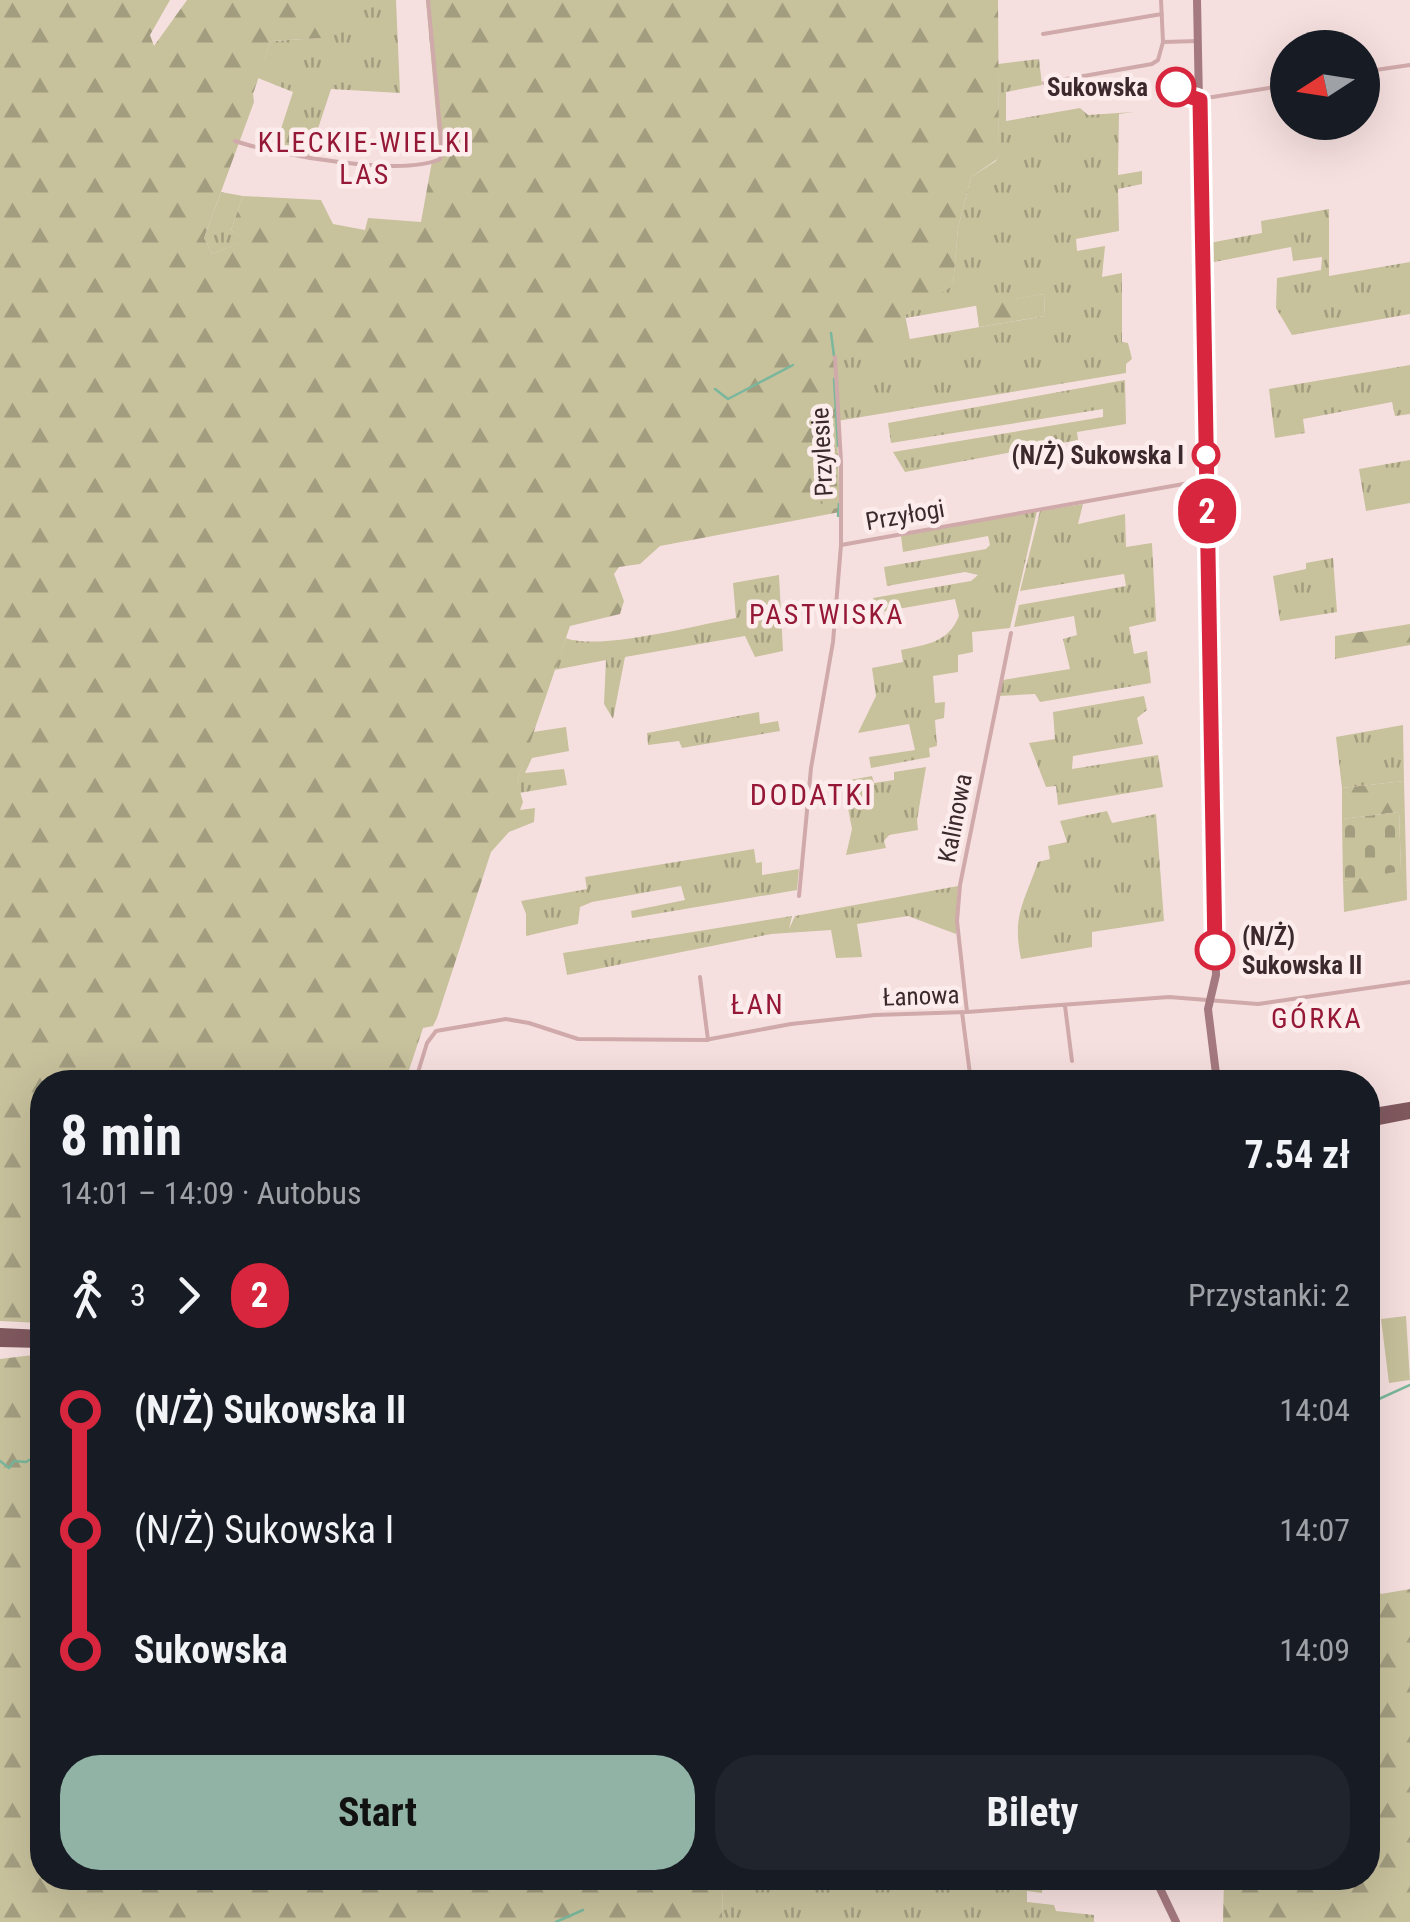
<!DOCTYPE html>
<html lang="pl">
<meta charset="utf-8">
<style>
:root{--surface:#171b24;--page:#20242c;--text:#f1f3f6;--muted:#9ea1a6;--accent:#90b3a6}
body{margin:0;font-family:"Roboto Condensed",sans-serif;background:var(--page);color:var(--text);height:100vh;display:flex;flex-direction:column;font-size:38px;white-space:nowrap}
*{box-sizing:border-box;margin:0}
p{font-size:32px;color:var(--muted)}
.icon{flex:none;width:55px;height:55px;fill:none;stroke:currentColor;stroke-width:2;stroke-linecap:round;stroke-linejoin:round}
.map{position:relative;flex:1;overflow:hidden}
.panel{position:absolute;left:30px;top:1070px;width:1350px;height:820px;display:flex;flex-direction:column;background:var(--surface);border-radius:40px;box-shadow:0 10px 40px #0002}
.panel>*{flex:none}
.badge{padding:0 20px;border-radius:32px;font-size:35px;line-height:65px}
.needle{width:65px;rotate:258deg}
.controls{position:absolute;left:1270px;top:30px;display:grid;gap:20px}
.controls a{display:grid;place-items:center;width:110px;height:110px;border-radius:50%;background:var(--surface);box-shadow:0 10px 40px #0002;font-size:50px}
.map>.badge{position:absolute;translate:-50% -50%;box-shadow:0 0 0 5px #fff}
.legs{display:flex;align-items:center;gap:15px;height:110px;padding:0 30px;font-size:32px}
.legs p{margin-inline-start:auto}
.head{display:flex;align-items:center;justify-content:space-between;height:170px;padding:0 30px}
h1{font-size:55px;font-weight:700;line-height:75px}
.cta{display:flex;gap:20px;margin-top:auto;padding:20px 30px}
.cta a{flex:1;height:115px;border-radius:40px;background:var(--accent);color:#111;font-size:40px;font-weight:700;line-height:115px;text-align:center}
.cta a+a{background:var(--page);color:var(--text)}
ul{padding:0 30px;list-style:none}
li{display:flex;align-items:center;gap:35px;height:120px;font-size:38px}
li i{display:grid;place-items:center;width:15px;height:100%;margin:0 12px;background:currentColor}
li i::after{content:'';width:25px;height:25px;margin:-12px;border:8px solid;border-radius:50%;background:var(--surface)}
li p{margin-inline-start:auto}
li:first-child i{background:linear-gradient(#0000 50%,currentColor 0)}
li:last-child i{background:linear-gradient(currentColor 50%,#0000 0)}
.map>svg:first-child{display:block}
.grass{fill:url(#grass-tufts)}
.forest{fill:url(#forest-firs)}
.wetland{fill:url(#wetland-marsh)}
.cemetery{fill:url(#cemetery-stones)}
.pitch{fill:#c7c19c}
.lines{fill:none;stroke-linecap:round;stroke-linejoin:round}
.stream{stroke:#7ab79c;stroke-width:2.5}
.street{stroke:#d0a9aa;stroke-width:4}
.secondary{stroke:#a4797f;stroke-width:8}
.primary{stroke:#80595f;stroke-width:10}
.line-1-casing{stroke:#fff;stroke-width:22}
.line-1{stroke:#d7263d;stroke-width:15}
.stop-1-dot{fill:#fff;stroke:#d7263d;stroke-width:5}
.labels{text-anchor:middle;dominant-baseline:central;stroke-width:9;stroke-linejoin:round;paint-order:stroke}
.stop-label{font-size:25px;font-weight:bold;fill:#3c292d;stroke:#fcedec;text-anchor:end}
.street-label{font-size:25px;fill:#3c292d;stroke:#fcedec}
.neighbourhood-label{font-size:28px;letter-spacing:2.5px;fill:#961837;stroke:#fcedec}
.quarter-label{font-size:30px;letter-spacing:2.5px;fill:#961837;stroke:#fcedec}
</style>
<div class="map">
<svg width="1410" height="1922" viewBox="0 0 1410 1922">
<defs>
<pattern id="grass-tufts" width="24" height="20" patternUnits="userSpaceOnUse" patternTransform="scale(2.5)"><rect width="24" height="20" fill="#c7c19c"/><path d="M3 7l-1-3M5 7V3M7 7l1-3M15 17l-1-3M17 17v-4M19 17l1-3" fill="none" stroke="#a39d80"/></pattern>
<pattern id="forest-firs" width="22" height="20" patternUnits="userSpaceOnUse" patternTransform="scale(2.5)"><rect width="22" height="20" fill="#c7c19c"/><path d="M5 1l3.5 6h-7zM16 11l3.5 6h-7z" fill="#a39d80"/></pattern>
<pattern id="wetland-marsh" width="20" height="14" patternUnits="userSpaceOnUse" patternTransform="scale(2.5)"><rect width="20" height="14" fill="#c7c19c"/><path d="M1 5h8M5 5V1M11 12h8M15 12V8" fill="none" stroke="#a39d80"/></pattern>
<pattern id="cemetery-stones" width="16" height="16" patternUnits="userSpaceOnUse" patternTransform="scale(2.5)"><rect width="16" height="16" fill="#c7c19c"/><path d="M2 7V4a2 2 0 0 1 4 0v3zM10 15v-3a2 2 0 0 1 4 0v3z" fill="#a39d80"/></pattern>
</defs>
<rect width="100%" height="100%" fill="#f6e0df"/>
<path class="grass" d="M322 0H396L400 93 331 89 309 156 274 150 293 92 258 78 271 41 322 38Z
M1039 59 1042 85 1006 92V121L1080 108 1088 115 1134 112 1119 114 1118 175 1142 171V184L1118 189 1119 231 1076 239 1077 251 1105 246 1102 277 1122 273V342L1128 343 1132 359 1126 364V373L837 421 834 352 1045 316 1044 294 906 318 905 315 953 285 958 228 971 177 996 161 999 153 998 64Z
M221 192 243 196 231 230 246 241 212 254 204 238Z
M1329 209V276L1410 262V314L1292 335 1276 308 1277 278 1321 270 1322 257 1293 261 1291 247 1204 264V244L1262 233 1261 221Z
M1410 365V414L1395 416 1392 402 1303 419 1305 433 1275 438 1269 389Z
M1125 380 1126 424 1077 432 1078 440 905 472 893 452 1103 417V409L891 443 888 423Z
M1410 460V503L1366 511 1359 469Z
M1083 504 1078 524 1125 514 1126 547 1152 543 1156 621 1129 627 1134 654 1147 651 1151 683 1040 702 1035 694 999 696 1003 680 1070 669 1063 639 1077 635 1074 616 1014 627 1019 605 1126 586 1124 574 1020 591 1040 511Z
M1037 511 1010 628 972 632 973 652 958 655V672L933 676 935 703 945 702 944 718 935 720 937 746 929 748 930 757 871 768 869 757 915 750 909 724 858 733 876 696 872 668 903 662 901 650C927 644 948 643 959 616L955 599 875 613 873 598 971 581 978 575 965 572 887 586 884 567 986 549 990 545 988 536 903 552 901 536Z
M1333 558 1337 612 1280 621 1273 576 1306 569V563Z
M779 575 783 651 755 657 745 636 625 657 613 719 604 704 606 660 554 670 566 638C599 651 697 625 736 618L733 583Z
M1144 696 1147 710 1137 718 1143 744 1073 756 1072 769 1158 755 1163 787 1058 805 1056 786 1046 787 1029 743 1055 739 1053 712Z
M759 712 760 724 778 721 780 731 682 748 679 741 648 745 647 733Z
M1403 725 1404 781 1342 788 1336 737Z
M566 727 569 751 532 758 525 773 564 769 567 785 519 793 517 781 533 732Z
M926 767 917 820 918 830 889 835 884 841 886 848 846 855 852 829 848 808 852 807 848 790 850 780 872 776 874 783 894 780V772Z
M1107 811 1112 823 1156 814 1164 921 1092 932V947L1021 959C1012 915 1024 903 1038 862L1050 859 1048 846 1067 842 1060 821Z
M754 849 756 863 762 862V875L799 869 797 890 632 918 631 911 685 900 681 886 592 902 580 907 578 924 526 936V914L521 901 587 889 585 877Z
M958 886 956 934 908 916 857 924 862 957 836 958 831 930 771 934 567 975 563 953 792 916 789 929 795 916Z
M743 1878H1043L1042 1893 1027 1891V1902L1054 1905 1056 1911 1094 1915V1922H722L723 1880Z"/>
<path class="forest" d="M0 0H170L150 35 154 46 187 0H322V38L271 41 253 94 254 102 204 238 212 254 245 241 231 230 243 196 321 200 333 224 365 230 368 218 421 222 432 161 440 158 426 0H998L999 154 996 160 971 177 958 228 953 286 905 315 910 340 834 353 840 512 660 546 640 564 619 567 614 574 624 601 620 614 570 626 517 781 523 802 520 810 535 808 534 822 509 832 491 852 437 1018 433 1026 423 1028 405 1082H42L40 1323 0 1321Z
M1044 294 1045 316 979 327 976 305Z
M1410 624V645L1335 659V636Z
M1404 781 1407 900 1344 912 1343 881 1401 870 1399 812 1342 819V788Z
M42 1354V1878H743L723 1881 722 1922H0V1359Z
M1368 1547 1376 1589 1381 1594 1410 1589V1922H1223L1224 1878H1368Z"/>
<path class="wetland" d="M827 434 835 436 838 508 821 511 818 438Z"/>
<path class="cemetery" d="M1399 812 1401 871 1343 881 1342 819Z"/>
<path class="pitch" d="M1406 1316 1410 1380 1389 1383 1381 1319Z"/>
<g class="lines">
<path class="stream" d="M831 333 834 356
M834 379 838 446
M715 389 728 399 793 365
M838 516 839 504
M1368 1404 1410 1385
M0 1461 9 1468 14 1461 26 1462 42 1452
M556 1922 583 1910"/>
<path class="street" d="M1043 34 1162 14
M1163 42 1198 41
M1362 72 1410 65
M1044 83 1152 64 1158 60 1163 42 1161 0
M1200 99 1288 85
M235 141C276 155 403 177 440 159L442 150 428 0
M835 357 841 462V545
M799 896 811 768 833 642 841 545 1206 480
M700 977 708 1040
M1065 1006 1072 1061
M962 1012 971 1082
M967 1012 957 921 960 885 1011 633
M415 1082 427 1043 436 1031 506 1019 529 1023 578 1039 705 1040 791 1024 875 1015 967 1012 1169 997 1258 1004 1410 982"/>
<path class="secondary" d="M1197 0 1216 975 1208 1009 1217 1082
M1155 1878 1176 1922"/>
<path class="primary" d="M1368 1114 1410 1107
M1368 1122 1410 1114
M0 1333 42 1335
M0 1342 42 1343"/>
</g>
<g class="lines">
<defs>
<path id="line-1" d="M1176 87 1182 94 1200 100 1215 950"/>
</defs>
<use href="#line-1" class="line-1-casing"/>
<use href="#line-1" class="line-1"/>
</g>
<g class="stop-1-dot">
<circle cx="1176" cy="87" r="18"/>
<circle cx="1206" cy="455" r="12"/>
<circle cx="1215" cy="950" r="18"/>
</g>
<g class="labels">
<g class="stop-label">
<text x="1148" y="87">Sukowska</text>
<text x="1184" y="455">(N/Ż) Sukowska I</text>
<text x="1242" y="936" text-anchor="start">(N/Ż)<tspan x="1242" dy="29">Sukowska II</tspan></text>
</g>
<g class="street-label">
<text transform="translate(822 452) rotate(-93)">Przylesie</text>
<text transform="translate(905 515) rotate(-10)">Przyłogi</text>
<text transform="translate(955 818) rotate(-79)">Kalinowa</text>
<text transform="translate(921 996) rotate(-2)">Łanowa</text>
</g>
<g class="neighbourhood-label">
<text x="365" y="142">KLECKIE-WIELKI<tspan x="365" dy="32">LAS</tspan></text>
<text x="827" y="614">PASTWISKA</text>
<text x="758" y="1004">ŁAN</text>
<text x="1317" y="1018">GÓRKA</text>
</g>
<g class="quarter-label">
<text x="812" y="794">DODATKI</text>
</g>
</g>
</svg>
<div class="controls">
<a><svg class="needle" viewBox="-14 -14 28 28"><path d="M0-13l5 13h-10z" fill="#e53935"/><path d="M0 13l5-13h-10z" fill="#9ea1a6"/></svg></a>
</div>
<b class="badge" style="left:1207px;top:511px;background:#d7263d;color:#fff">2</b>
<section class="panel">
<div class="head"><div><h1>8 min</h1><p>14:01 – 14:09 · Autobus</p></div><b>7.54 zł</b></div>
<div class="legs"><svg class="icon" aria-label="walk" viewBox="0 0 24 24"><circle cx="13" cy="4" r="2"/><path d="M13 8l-2 6 4 7M11 14l-3 7M7 12l3-4h3l4 4"/></svg>3<svg class="icon" aria-label="forward" viewBox="0 0 24 24"><path d="M9 5l7 7-7 7"/></svg><b class="badge" style="background:#d7263d;color:#fff">2</b><p>Przystanki: 2</p></div>
<ul>
<li><i style="color:#d7263d"></i><b>(N/Ż) Sukowska II</b><p>14:04</p></li>
<li><i style="color:#d7263d"></i><span>(N/Ż) Sukowska I</span><p>14:07</p></li>
<li><i style="color:#d7263d"></i><b>Sukowska</b><p>14:09</p></li>
</ul>
<div class="cta"><a>Start</a><a>Bilety</a></div>
</section>
</div>
